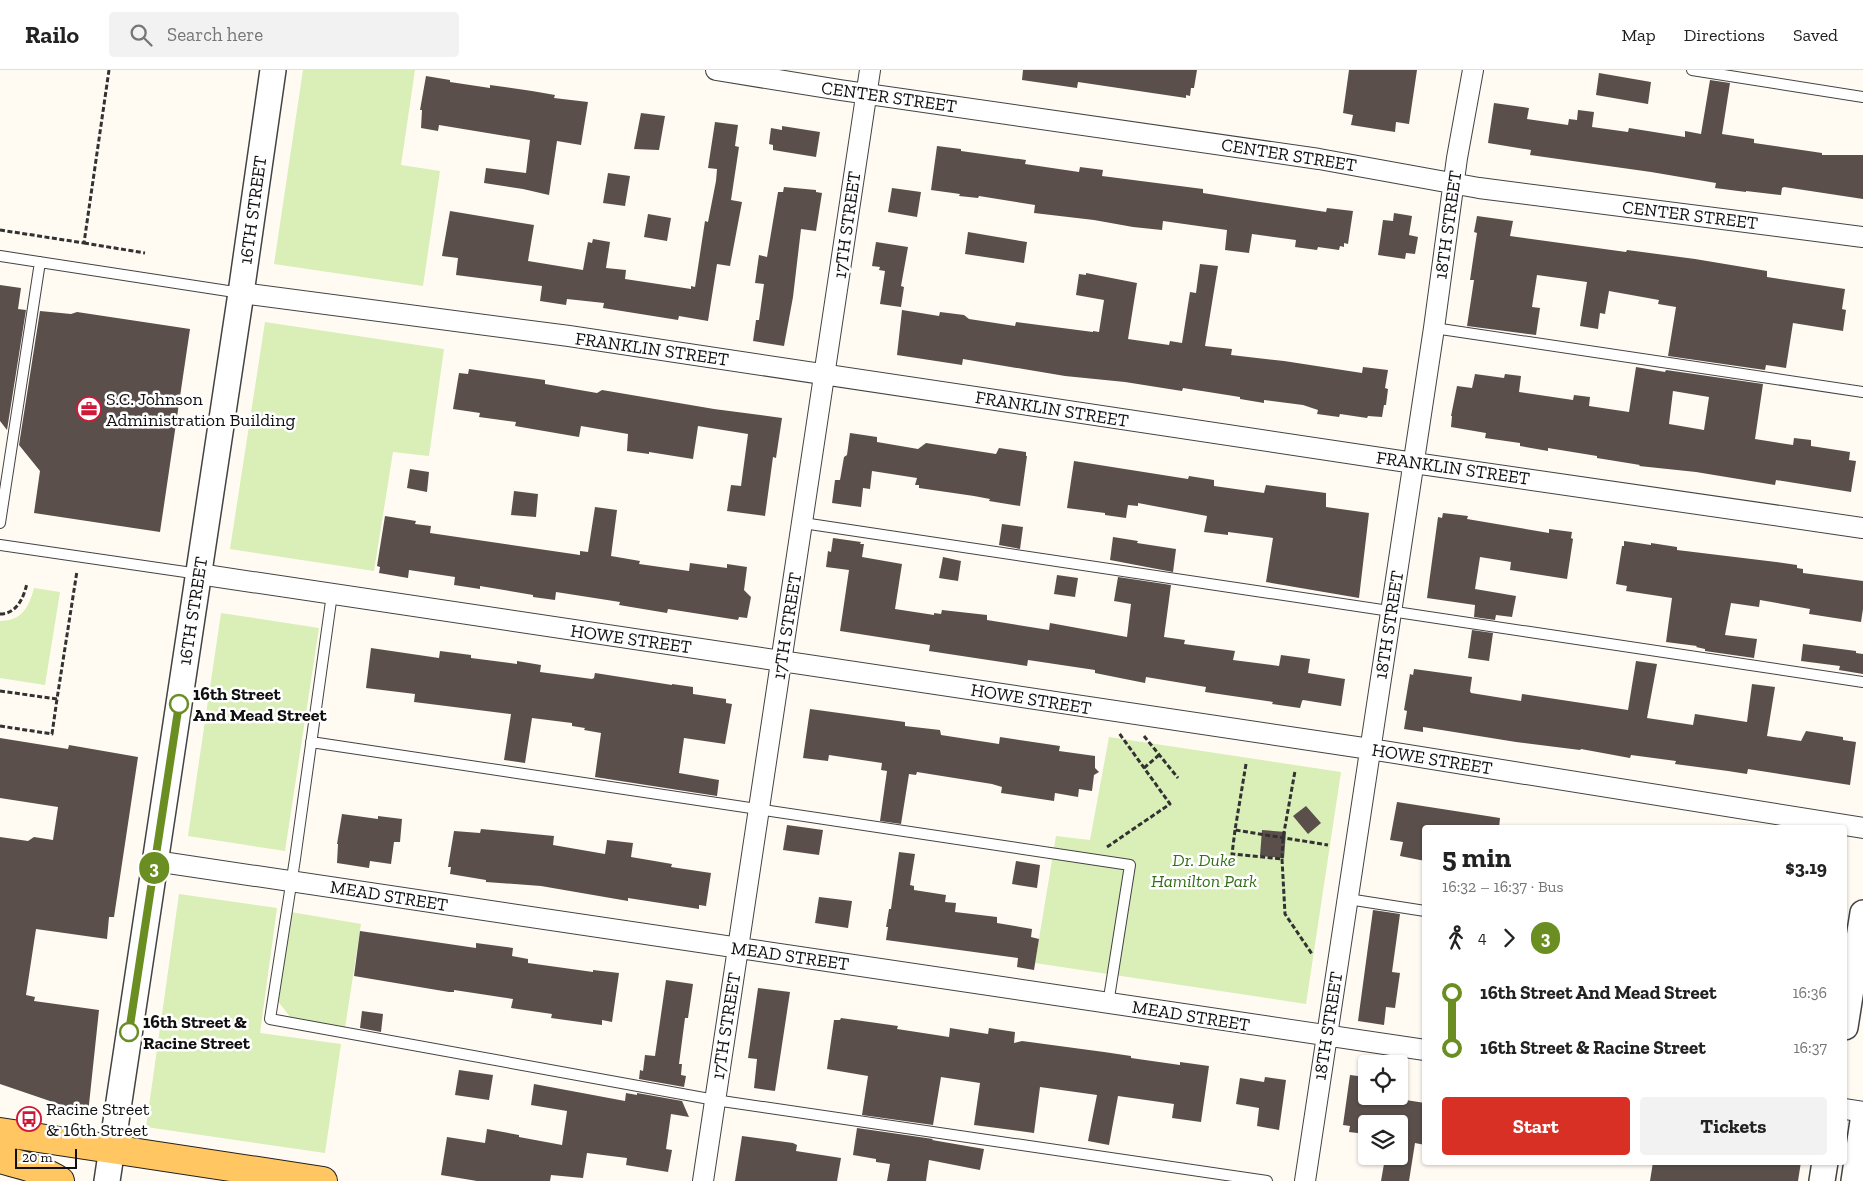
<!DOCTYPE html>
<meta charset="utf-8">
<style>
:root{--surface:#fff;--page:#f2f2f2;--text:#222;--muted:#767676;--line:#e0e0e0;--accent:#d93025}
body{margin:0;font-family:"Zilla Slab",serif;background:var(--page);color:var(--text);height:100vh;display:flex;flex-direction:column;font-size:19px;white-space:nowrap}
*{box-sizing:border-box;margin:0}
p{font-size:16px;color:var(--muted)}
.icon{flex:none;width:28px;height:28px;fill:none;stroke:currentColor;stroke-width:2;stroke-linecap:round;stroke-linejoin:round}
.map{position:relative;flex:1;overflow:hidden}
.panel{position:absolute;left:1422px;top:755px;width:425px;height:340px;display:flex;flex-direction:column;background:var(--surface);border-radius:5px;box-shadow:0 1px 4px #0004}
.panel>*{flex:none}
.badge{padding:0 10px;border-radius:16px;font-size:18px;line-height:32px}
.buttons{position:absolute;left:1358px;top:985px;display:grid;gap:10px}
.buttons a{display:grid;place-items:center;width:50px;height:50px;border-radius:5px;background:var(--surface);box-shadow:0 1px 4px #0004;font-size:25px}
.scale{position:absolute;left:15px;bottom:12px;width:62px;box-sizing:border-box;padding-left:5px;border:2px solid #101010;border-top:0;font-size:14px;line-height:18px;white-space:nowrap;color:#101010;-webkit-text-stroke:4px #fff;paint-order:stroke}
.map>.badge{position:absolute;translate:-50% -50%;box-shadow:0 0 0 2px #fff}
.legs{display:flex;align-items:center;gap:8px;height:55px;padding:0 20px;font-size:16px}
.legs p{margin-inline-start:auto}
.head{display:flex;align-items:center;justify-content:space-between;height:85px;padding:0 20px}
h1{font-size:28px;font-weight:700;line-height:38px}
.action{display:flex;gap:10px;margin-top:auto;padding:10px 20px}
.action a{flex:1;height:58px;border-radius:5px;background:var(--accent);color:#fff;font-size:20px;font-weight:700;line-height:58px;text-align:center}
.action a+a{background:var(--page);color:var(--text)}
ul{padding:0 20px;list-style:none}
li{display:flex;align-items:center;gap:18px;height:55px;font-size:19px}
li i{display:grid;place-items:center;width:8px;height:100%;margin:0 6px;background:currentColor}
li i::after{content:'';width:12px;height:12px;margin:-6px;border:4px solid;border-radius:50%;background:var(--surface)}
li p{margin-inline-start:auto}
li:first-child i{background:linear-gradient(#0000 50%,currentColor 0)}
li:last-child i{background:linear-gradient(currentColor 50%,#0000 0)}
header{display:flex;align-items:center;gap:30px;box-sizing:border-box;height:70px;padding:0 25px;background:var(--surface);border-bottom:1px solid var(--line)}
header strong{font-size:24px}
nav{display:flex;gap:28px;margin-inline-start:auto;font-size:18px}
.search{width:350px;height:45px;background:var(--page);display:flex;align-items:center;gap:12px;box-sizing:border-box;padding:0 18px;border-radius:5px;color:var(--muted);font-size:19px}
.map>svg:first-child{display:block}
.green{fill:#daeeb7}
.building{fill:#5a4f4b;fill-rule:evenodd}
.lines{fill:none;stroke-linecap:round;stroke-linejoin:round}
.service-casing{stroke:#434343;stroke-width:12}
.minor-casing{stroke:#434343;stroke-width:22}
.tertiary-casing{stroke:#434343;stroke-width:28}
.primary-casing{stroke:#212121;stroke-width:30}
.path{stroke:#323232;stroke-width:3;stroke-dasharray:5 2.5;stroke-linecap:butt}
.service{stroke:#fff;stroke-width:10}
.minor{stroke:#fff;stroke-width:20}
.tertiary{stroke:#fff;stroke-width:25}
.primary{stroke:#ffc662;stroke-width:28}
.line-1-casing{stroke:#fff;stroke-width:11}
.line-1{stroke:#6b8e23;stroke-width:8}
.stop-1-dot{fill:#fff;stroke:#6b8e23;stroke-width:2.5}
.labels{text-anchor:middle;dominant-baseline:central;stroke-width:5;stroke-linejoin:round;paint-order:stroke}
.street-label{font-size:18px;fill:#101010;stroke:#fff}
.poi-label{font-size:18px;fill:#101010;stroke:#fff;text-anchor:start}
.stop-label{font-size:18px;font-weight:bold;fill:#101010;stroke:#fff;text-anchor:start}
.park-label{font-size:18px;font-style:italic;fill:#346f18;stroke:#fff}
</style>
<header>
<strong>Railo</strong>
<div class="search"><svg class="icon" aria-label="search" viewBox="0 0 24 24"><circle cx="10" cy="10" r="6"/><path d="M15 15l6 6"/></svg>Search here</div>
<nav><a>Map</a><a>Directions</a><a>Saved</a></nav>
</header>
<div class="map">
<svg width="1863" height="1111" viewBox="0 0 1863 1111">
<rect width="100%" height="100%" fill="#fffbf2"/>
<path class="green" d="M303 0H415L401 95 440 101 423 216 274 194Z
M265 252 444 279 429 386 393 382 374 501 230 479Z
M34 518 60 522 45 615 0 608V551C22 551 29 537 34 518Z
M221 543 319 558 285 781 188 766Z
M1109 667 1341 702 1306 934 1035 893 1056 766 1090 770Z
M179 824 277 838 260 963 341 974 325 1083 146 1057Z
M291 842 361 854 345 958 291 948 277 930Z"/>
<path class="building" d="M1023 0H1197L1194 18H1191L1190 26 1186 25V28L1078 12 1077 18 1022 10Z
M1349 0H1417L1409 54 1396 52 1395 62 1351 55 1353 45 1343 43Z
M1599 3 1651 12 1648 34 1596 25Z
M426 6 450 10V12L490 18V15L532 21 555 25 554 28 588 32 581 75 557 71 549 125 523 119 484 113 486 98 526 103 530 70 439 55 438 61 421 58 422 40H420Z
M1710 10 1730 13 1722 64 1754 69V73L1822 83V85H1863V129L1784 117 1782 118 1781 125 1746 121V122L1715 118 1716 113 1651 102 1530 85 1531 80 1488 73 1494 33 1529 38 1527 49 1568 55 1569 49 1577 50 1578 40 1594 42 1592 57 1628 62 1629 58 1685 67V61L1701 64Z
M641 43 665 46 659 80 634 79Z
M715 52 738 55 735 76 739 77 731 130 742 132 730 196 717 194 708 251 679 246 678 250 603 238 604 233 567 229 566 235 540 231 542 216 456 205 458 188 442 186 450 141 534 155 528 191 583 200 588 172 592 173 593 169 610 172 606 198 626 200 625 209 691 219V216L695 217 705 151 708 152 716 111 717 99 708 98Z
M782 56 820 62 816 87 773 80V75L769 74 771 58 782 60Z
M937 76 961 79V81L1026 90 1025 94 1079 102 1080 97 1103 100 1102 106 1203 119V123L1260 132 1326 142 1327 138 1353 141 1348 174 1344 173V177L1340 176 1339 180 1318 177 1317 180 1295 177 1296 170 1252 164 1249 183 1225 180 1227 160 1163 151 1162 160 1133 157 1094 150 1034 143 1035 135 979 126 978 128 959 126 960 124 931 120Z
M608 103 630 106 625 136 603 133Z
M784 117 816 120V122L822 123 816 161 801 159 793 227 784 276 753 271 756 250H759L764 214 755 213 759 185 767 187 778 122H783Z
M892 118 921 122 917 147 888 142Z
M1394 143 1412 146 1409 165 1418 167 1415 184 1406 183 1405 189 1378 185 1383 150 1393 151Z
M648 144 671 148 667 171 644 167Z
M1477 146 1513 151 1510 166 1626 182 1627 180 1695 189 1767 201V207L1845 219 1842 239 1846 240 1843 261 1793 253 1786 298 1766 295 1765 300 1668 286 1676 237 1658 234 1659 230 1609 221 1605 244 1600 243 1598 259 1580 256 1587 212 1537 205 1532 237 1540 238 1536 265 1467 256 1474 210H1470L1477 163 1474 162Z
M968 162 1027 172 1024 193 965 184Z
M876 172 908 177 901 216 904 217 901 237 880 234 885 201 879 200 880 197 872 196Z
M1200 194 1218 196 1205 276 1232 279 1231 285 1284 291 1362 303 1363 297 1388 300 1385 318 1388 319 1386 335H1384L1382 347 1368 346 1367 348 1340 344 1339 347 1317 344 1318 340 1303 335 1264 330V333L1240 329V327L1183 318 1182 321 1125 312 1065 306 963 289 962 295 897 285 902 240 939 246 940 242 964 245 969 249 1015 256 1016 252 1093 262V261L1099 262 1104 230 1076 225 1079 204 1086 205V203L1137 213 1128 269 1169 275 1170 271 1182 273 1190 222 1196 223Z
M0 215 21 218 18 239 26 240 7 360 0 351Z
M40 241 71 244 77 242 190 259 160 462 34 443 40 401 19 375Z
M1636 297 1665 302 1666 300 1763 314 1755 369 1793 375 1794 368 1811 370V376L1850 382 1849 390 1856 391 1851 422 1776 410 1775 415 1696 402 1639 396 1640 395 1597 388V386L1548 378V381L1520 376V373L1485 368 1486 363 1451 357 1452 346H1451L1457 316 1472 318 1475 304 1504 308 1505 304 1521 306 1519 322 1573 330 1574 325 1590 327 1589 336 1629 342ZM1673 321 1709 327 1704 360 1669 354Z
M469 299 545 310V314L597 323 602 320 714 339 782 348 776 388 773 387 765 446 727 441 731 415 741 416 748 364 698 356 693 389 649 382V384L627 381 628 364 581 356 579 367 515 356 516 352 479 347 480 343 453 339 459 303 468 304Z
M850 363 877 367V372L918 379 926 373 996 384 999 378 1026 382V386H1027L1020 436 989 431 990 429 974 426 919 418V415H915L917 408 872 401 870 419 863 418 861 437 832 433 835 410H840L844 387 847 385Z
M1074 391 1188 409 1189 406 1214 410V416L1264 423 1266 415 1326 423V437L1369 443 1359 528 1266 512 1273 468 1228 462V465L1204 462 1207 446 1138 433V436L1128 435 1126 448 1105 445V443L1067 438Z
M410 399 429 402 427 422 407 418Z
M514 421 538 424 536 447 511 445Z
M595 437 617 440 611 486 640 491 639 494 689 501 690 493 727 498V494L747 497 744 520 751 527 747 548 739 547 738 550 668 539 667 543 619 535 620 532 556 522 555 530 533 527V525L480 516V519L454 515 455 507 409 500 408 508 379 503 380 497 377 496 385 446 416 451 415 454 431 456 430 463 580 485V481L588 482Z
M1443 443 1468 446 1467 449 1549 463V459L1572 462 1571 468 1573 469 1567 509 1510 500 1511 492 1480 487 1475 519 1516 526 1512 547 1496 545 1495 550 1474 547 1475 535 1427 528 1438 447 1442 448Z
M1002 454 1023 457 1020 479 999 475Z
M1113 467 1138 471 1137 473 1176 479 1173 502 1110 490Z
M833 468 861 472 860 474H864L862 487 902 494 895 539 934 545V543L941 544 942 540 987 545V550L1049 560 1050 553 1127 567 1131 534 1114 531 1118 507 1171 515 1164 567 1185 570 1184 574 1235 581 1233 590 1279 596 1281 585 1310 589 1308 603 1345 609 1341 636 1303 630 1302 631 1300 638 1272 634 1273 632 1205 622 1206 617 1146 607 1145 613 1095 603V600L1028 590 1027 596 929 581 930 575 840 561 849 500 826 497 828 481 831 482Z
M1624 471 1651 475V473L1677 477V480L1776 492 1797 495V498L1803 499V503L1863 511V539L1861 552 1809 544 1810 539 1760 530 1759 537 1731 533 1725 565 1757 569 1754 588 1705 581V579L1696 577 1697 576 1666 572 1672 528 1626 521 1627 516 1616 514 1622 476H1624Z
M943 487 961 491 958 511 939 508Z
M1057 505 1078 508 1075 527 1054 524Z
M1472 560 1493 563 1489 591 1468 588Z
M1803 574 1856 581V583L1863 584V604L1839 600 1840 596 1801 591Z
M371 578 439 588 440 581 471 585V588L517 594V591L541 595 540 602 592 609 594 608 595 603 672 615V614L693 617V624L726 629V633L732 634 725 674 684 668 679 703 719 710 717 726 595 707 601 663 584 660 585 658 572 656V653L532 648 525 693 504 690 511 644 414 632 415 624 366 618Z
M1636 591 1657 594 1647 648 1693 655 1695 644 1747 652 1752 614 1775 617 1767 666 1801 671 1806 661 1843 667V670L1856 672 1850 715 1748 699 1747 704 1728 701 1675 694 1676 691 1631 685 1630 688 1581 679 1580 680 1516 672 1423 657V662L1404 659 1407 641 1404 640 1410 604 1413 605 1414 599 1472 607 1470 621 1471 623 1521 631 1522 624 1628 640Z
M810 639 905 652V656L940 660 941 665 999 674 1000 667 1060 676 1059 681 1095 686V698L1099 702 1094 705 1092 721 1079 719 1078 727 1055 723 1054 731 1001 723 1002 717 992 714 917 702 916 705 909 704 901 754 880 751 887 701 881 700 882 693 829 685 828 691 803 688Z
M0 668 68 679 69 675 138 687 114 847H109L107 869 36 859 26 925 35 927 34 931 99 940 88 1044 0 1014V767L28 771 34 767 53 770 58 737 0 728Z
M1397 732 1500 748 1499 758H1425V791L1400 786 1403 772 1390 770Z
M1306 736 1321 753 1308 764 1293 746Z
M342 744 378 749V746L402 749 400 772H394L391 794 370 791 369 798 337 793 338 774H337Z
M787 755 823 760 819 785 783 780Z
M481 759 554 766 553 775 605 784 607 770 633 773 631 787 672 794 671 797 711 803 706 836 699 835V839L628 828V831L541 816 486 812V810L450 804 451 797H448L454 761 480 763Z
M1262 760 1286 762 1284 788 1260 786Z
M899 782 915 784 910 815 914 816V820L946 825 945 832 956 833 955 842 997 847V853L1032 859 1031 867 1039 869 1034 900 1017 897 1018 888 886 870 888 857H886L889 839H891Z
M1016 791 1040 795 1037 818 1012 814Z
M819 827 852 831 848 858 815 853Z
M1373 840 1400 844 1392 902 1400 903 1395 938 1386 937 1384 955 1358 951Z
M360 861 476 878V873L513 878 512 886 528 889V893L593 902V900L619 903 612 952 602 950V955L551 948 552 944 511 938 513 929 454 920V922H449L354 906Z
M666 910 693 914 688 948H685L679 994H682L681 1005 686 1006 684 1017 639 1009 640 1000 643 1001 645 985 655 986Z
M758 918 790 922 775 1021 754 1018 757 989 748 988Z
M362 941 383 944 381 962 360 958Z
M841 948 898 956 897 959 949 967 950 958 988 964 989 958 1015 962 1014 973 1022 971 1104 982 1131 986V988L1180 995V992L1209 996 1201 1052 1172 1048 1174 1034 1118 1026 1109 1075 1088 1071 1097 1025 1040 1017 1034 1063 974 1055 980 1013 941 1007 933 1055 862 1045 868 1006 827 999 834 950H840Z
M459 1000 493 1005 489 1030 455 1025Z
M1350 1005 1366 1007V1026H1380L1425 1033V1075L1415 1073 1409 1111H1381L1385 1088 1399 1090V1054H1366V1064L1349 1062 1350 1056 1343 1055Z
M1265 1007 1286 1010 1279 1060 1257 1056 1259 1038 1236 1034 1240 1008 1264 1012Z
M534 1014 625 1031 626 1023 637 1025V1023L682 1031 689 1047 671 1044 666 1079 672 1080 668 1102 626 1095 627 1088 587 1083 583 1108 551 1105 550 1111H477L441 1105 447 1067 485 1073 487 1059 519 1065V1067L562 1075 567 1041 531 1035Z
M857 1058 933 1069 932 1070 984 1079 980 1100 929 1090 926 1111H887L890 1094 876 1092V1089L853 1085Z
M742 1066 793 1073 797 1075 796 1081 841 1088 837 1111H735Z
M1653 1092H1801L1798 1111H1650Z"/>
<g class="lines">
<defs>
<path id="service" d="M1692 0 1863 27
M0 186 241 223
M1434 258 1863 322
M0 453 40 192
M803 453 1863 612
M0 475 199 504
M332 524 295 789 270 949 715 1030 1267 1111
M311 672 1130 795 1108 934
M1348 829 1425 841"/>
<path id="minor" d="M716 0 840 20 1319 89 1479 118 1863 167
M241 223 569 266 1414 393 1863 458
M199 504 1370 679 1863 758
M155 791 1425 980
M1845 1039 1863 1042
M703 1111 870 0
M1305 1111 1434 258 1457 88 1473 0"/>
<path id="tertiary" d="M1845 957 1863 843
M107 1111 241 223 273 0
M1822 1111 1825 1092
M1854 1111 1863 1051"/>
<path id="primary" d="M0 1062 323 1111
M0 1089C21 1095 42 1099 60 1111"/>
</defs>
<use href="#service" class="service-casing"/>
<use href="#minor" class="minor-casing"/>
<use href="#tertiary" class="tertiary-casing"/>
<use href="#primary" class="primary-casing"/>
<path class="path" d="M0 160 84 173 109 0
M84 173 145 183
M0 544C17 544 24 527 27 513
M0 621 57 629 77 501
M0 656 52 664 57 629
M1144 666 1178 708
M1246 694 1235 760 1328 775
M1144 698 1159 685
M1235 760 1232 784 1282 789 1283 768 1295 701
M1107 777 1170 734 1119 663
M1282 789 1285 844 1312 884"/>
<use href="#service" class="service"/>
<use href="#minor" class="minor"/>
<use href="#tertiary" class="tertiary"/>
<use href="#primary" class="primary"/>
</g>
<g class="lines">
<defs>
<path id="line-1" d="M129 962 179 634"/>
</defs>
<use href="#line-1" class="line-1-casing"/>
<use href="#line-1" class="line-1"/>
</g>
<defs>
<symbol id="office-ring" viewBox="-11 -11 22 22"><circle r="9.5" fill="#fff" stroke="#cf1837" stroke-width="1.5"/><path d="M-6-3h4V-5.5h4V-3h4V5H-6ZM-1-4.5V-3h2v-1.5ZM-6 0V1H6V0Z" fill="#cf1837"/></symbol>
<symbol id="bus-ring" viewBox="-11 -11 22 22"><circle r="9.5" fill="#fff" stroke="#cf1837" stroke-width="1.5"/><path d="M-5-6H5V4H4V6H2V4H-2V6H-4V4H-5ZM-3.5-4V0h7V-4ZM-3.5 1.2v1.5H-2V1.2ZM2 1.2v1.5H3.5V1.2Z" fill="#cf1837"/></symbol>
</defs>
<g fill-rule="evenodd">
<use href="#office-ring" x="75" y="325" width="28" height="28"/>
<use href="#bus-ring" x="15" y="1035" width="28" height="28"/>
</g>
<g class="stop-1-dot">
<circle cx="179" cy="634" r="9"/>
<circle cx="129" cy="962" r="9"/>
</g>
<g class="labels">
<g class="street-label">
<text transform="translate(889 27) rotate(8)">CENTER STREET</text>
<text transform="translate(1289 85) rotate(9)">CENTER STREET</text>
<text transform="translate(253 140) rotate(-82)">16TH STREET</text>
<text transform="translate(1690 145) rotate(7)">CENTER STREET</text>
<text transform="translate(847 155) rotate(-82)">17TH STREET</text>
<text transform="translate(1448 155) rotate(-82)">18TH STREET</text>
<text transform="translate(652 279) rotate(8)">FRANKLIN STREET</text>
<text transform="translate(1052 339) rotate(9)">FRANKLIN STREET</text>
<text transform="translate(1453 398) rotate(8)">FRANKLIN STREET</text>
<text transform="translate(193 541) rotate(-81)">16TH STREET</text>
<text transform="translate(1389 555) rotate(-81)">18TH STREET</text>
<text transform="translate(787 556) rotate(-81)">17TH STREET</text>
<text transform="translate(631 569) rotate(8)">HOWE STREET</text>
<text transform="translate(1031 629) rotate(9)">HOWE STREET</text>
<text transform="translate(1432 689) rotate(9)">HOWE STREET</text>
<text transform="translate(389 826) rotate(9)">MEAD STREET</text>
<text transform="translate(790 886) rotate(8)">MEAD STREET</text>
<text transform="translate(1191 946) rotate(9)">MEAD STREET</text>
<text transform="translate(726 956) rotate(-81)">17TH STREET</text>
<text transform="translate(1328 956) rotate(-81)">18TH STREET</text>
</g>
<g class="poi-label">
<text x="106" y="329">S.C. Johnson<tspan x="106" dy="21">Administration Building</tspan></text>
<text x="46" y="1039">Racine Street<tspan x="46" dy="21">&amp; 16th Street</tspan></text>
</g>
<g class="stop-label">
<text x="193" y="624">16th Street<tspan x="193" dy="21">And Mead Street</tspan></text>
<text x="143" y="952">16th Street &amp;<tspan x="143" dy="21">Racine Street</tspan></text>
</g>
<g class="park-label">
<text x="1204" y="790">Dr. Duke<tspan x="1204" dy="21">Hamilton Park</tspan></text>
</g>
</g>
</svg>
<div class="buttons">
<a><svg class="icon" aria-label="locate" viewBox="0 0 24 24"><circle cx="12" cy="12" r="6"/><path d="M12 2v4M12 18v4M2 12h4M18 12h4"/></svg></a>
<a><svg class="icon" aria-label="layers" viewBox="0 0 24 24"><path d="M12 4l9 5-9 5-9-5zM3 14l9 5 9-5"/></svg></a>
</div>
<div class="scale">20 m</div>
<b class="badge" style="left:154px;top:798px;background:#6b8e23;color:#fff">3</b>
<section class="panel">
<div class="head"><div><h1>5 min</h1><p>16:32 – 16:37 · Bus</p></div><b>$3.19</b></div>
<div class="legs"><svg class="icon" aria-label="walk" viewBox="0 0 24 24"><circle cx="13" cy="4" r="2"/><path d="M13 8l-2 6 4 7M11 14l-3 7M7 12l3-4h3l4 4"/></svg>4<svg class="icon" aria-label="forward" viewBox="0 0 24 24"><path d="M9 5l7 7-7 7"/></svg><b class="badge" style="background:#6b8e23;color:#fff">3</b></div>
<ul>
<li><i style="color:#6b8e23"></i><b>16th Street And Mead Street</b><p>16:36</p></li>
<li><i style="color:#6b8e23"></i><b>16th Street &amp; Racine Street</b><p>16:37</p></li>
</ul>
<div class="action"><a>Start</a><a>Tickets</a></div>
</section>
</div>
